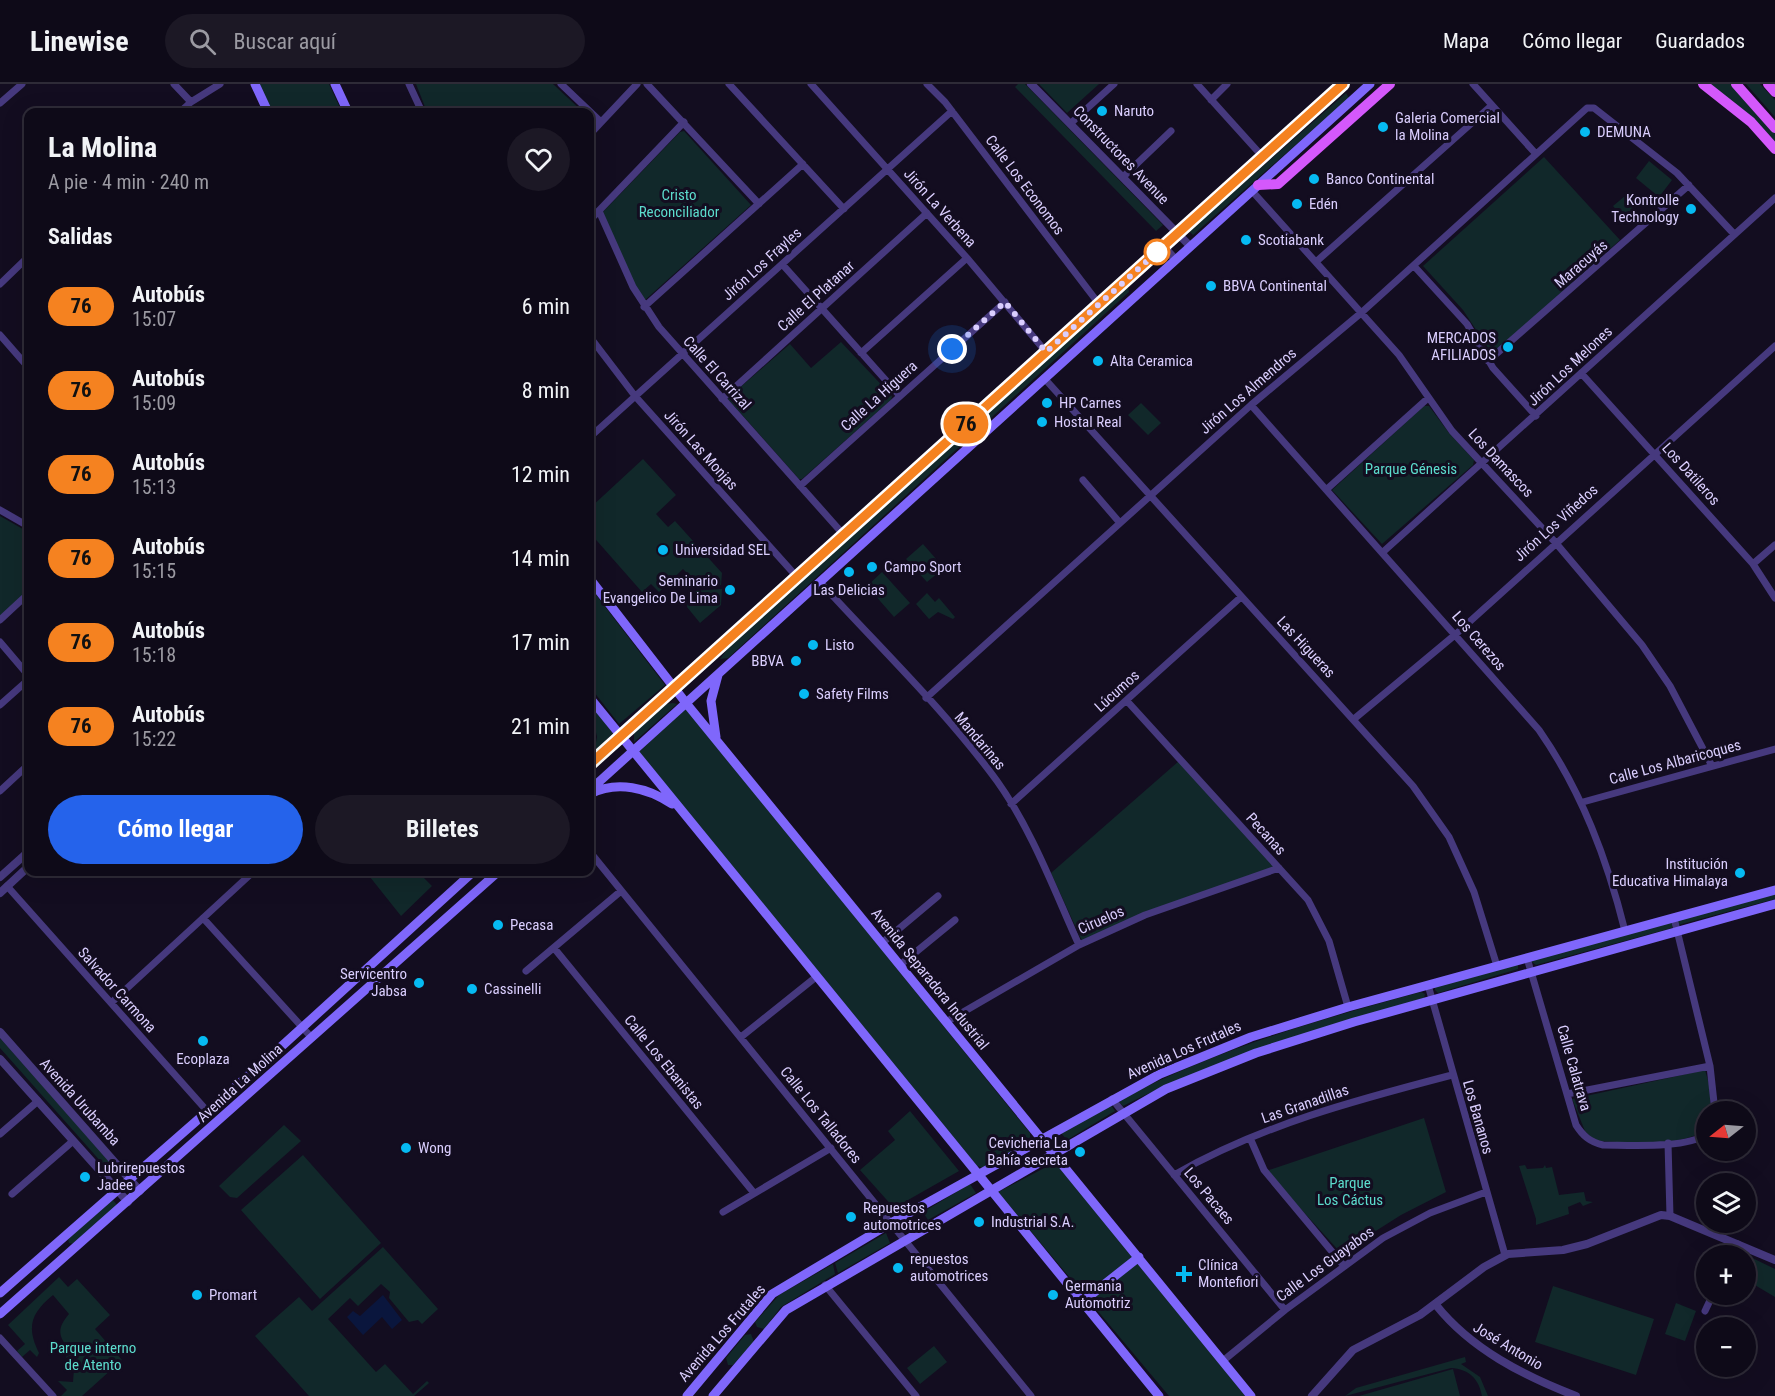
<!DOCTYPE html>
<html lang="es">
<meta charset="utf-8">
<style>
:root{--surface:#0e0a18;--page:#1c1825;--text:#f1f3f6;--muted:#9b9aa2;--line:#2e2b37;--accent:#2563eb}
body{margin:0;font-family:"Roboto Condensed",sans-serif;background:var(--page);color:var(--text);height:100vh;display:flex;flex-direction:column;font-size:22px;white-space:nowrap}
*{box-sizing:border-box;margin:0}
p{font-size:20px;color:var(--muted)}
.icon{flex:none;width:33px;height:33px;fill:none;stroke:currentColor;stroke-width:2;stroke-linecap:round;stroke-linejoin:round}
.map{position:relative;flex:1;overflow:hidden}
.panel{position:absolute;left:24px;top:24px;width:570px;height:768px;display:flex;flex-direction:column;background:var(--surface);border-radius:12px;box-shadow:0 6px 24px #0002,0 0 0 2px var(--line)}
.panel>*{flex:none}
.badge{padding:0 12px;border-radius:20px;font-size:21px;line-height:39px}
.needle{width:39px;rotate:253deg}
.fabs{position:absolute;left:1696px;top:1017px;display:grid;gap:12px}
.fabs a{display:grid;place-items:center;width:60px;height:60px;border-radius:50%;background:var(--surface);box-shadow:0 6px 24px #0002,0 0 0 2px var(--line);font-size:30px}
.you{position:absolute;width:30px;height:30px;margin:-15px;border:4px solid #fff;border-radius:50%;background:#1a73e8;box-shadow:0 0 0 9px #1a73e833}
.map>.badge{position:absolute;translate:-50% -50%;box-shadow:0 0 0 3px #fff}
h2{padding:0 24px;font-size:22px;line-height:54px}
.round{display:grid;place-items:center;flex:none;width:63px;height:63px;border-radius:32px;background:var(--page)}
.headline{display:flex;align-items:center;justify-content:space-between;height:102px;padding:0 24px}
h1{font-size:28px;font-weight:700;line-height:45px}
.primary-button{display:flex;gap:12px;margin-top:auto;padding:12px 24px}
.primary-button a{flex:1;height:69px;border-radius:36px;background:var(--accent);color:#fff;font-size:24px;font-weight:700;line-height:69px;text-align:center}
.primary-button a+a{background:var(--page);color:var(--text)}
ul{padding:0;list-style:none}
li{display:flex;align-items:center;gap:18px;height:84px;padding:0 24px}
li div{flex:1}
li b{display:block;font-size:22px}
li em{font-style:normal}
li .badge{min-width:66px;font-weight:700;text-align:center}
header{display:flex;align-items:center;gap:36px;box-sizing:border-box;height:84px;padding:0 30px;background:var(--surface);border-bottom:2px solid var(--line)}
header strong{font-size:28px}
nav{display:flex;gap:33px;margin-inline-start:auto;font-size:21px}
.search{width:420px;height:54px;background:var(--page);display:flex;align-items:center;gap:15px;box-sizing:border-box;padding:0 21px;border-radius:33px;color:var(--muted);font-size:22px}
.map>svg:first-child{display:block}
.green{fill:#11282a}
.water{fill:#0a163d}
.lines{fill:none;stroke-linecap:round;stroke-linejoin:round}
.minor{stroke:#46397e;stroke-width:7}
.tertiary{stroke:#46397e;stroke-width:8}
.secondary{stroke:#7f67fb;stroke-width:9}
.primary{stroke:#d458fb;stroke-width:10}
.line-casing{stroke:#fff;stroke-width:14}
.line{stroke:#f58220;stroke-width:9}
.walk{stroke:#dacefe;stroke-width:6;stroke-dasharray:0 10.8}
.poi-dot{fill:#06baf2;stroke:#130d20;stroke-width:2}
.stop-dot{fill:#fff;stroke:#f58220;stroke-width:3}
.labels{text-anchor:middle;dominant-baseline:central;stroke-width:6;stroke-linejoin:round;paint-order:stroke}
.poi-label{font-size:15px;fill:#dacefe;stroke:#130d20;text-anchor:start}
.street-label{font-size:15px;fill:#dacefe;stroke:#130d20}
.park-label{font-size:15px;fill:#5cdccd;stroke:#130d20}
</style>
<header>
<strong>Linewise</strong>
<div class="search"><svg class="icon" aria-label="search" viewBox="0 0 24 24"><circle cx="10" cy="10" r="6"/><path d="M15 15l6 6"/></svg>Buscar aquí</div>
<nav><a>Mapa</a><a>Cómo llegar</a><a>Guardados</a></nav>
</header>
<div class="map">
<svg width="1775" height="1312" viewBox="0 0 1775 1312">
<rect width="100%" height="100%" fill="#130d20"/>
<path class="green" d="M259 0H329L342 28H272Z
M416 0H553L583 28H427Z
M1018 0H1025L1163 141 1156 147 1015 3Z
M1039 0H1099L1067 29Z
M1710 0H1732L1775 49V59Z
M1746 0H1760L1775 16V33Z
M1346 9 1349 14 1193 151 1189 147Z
M684 47 751 121 645 216 641 214 601 130 680 48Z
M1544 73 1620 156 1492 270 1463 226 1423 182Z
M1649 77 1672 96 1659 113 1636 94Z
M1631 107 1641 119 1623 134 1613 122Z
M1128 202 1129 208 728 574 720 575 732 559Z
M841 258 892 312 891 316 802 395H799L728 315 729 313 790 260 811 284Z
M1141 319 1161 339 1148 351 1128 331Z
M1424 322H1429L1449 349 1474 376 1473 381 1382 460 1332 406Z
M643 375 676 411 656 430 668 443 675 437 722 489 721 501 697 499 683 485 659 508 651 500 642 508 590 449V424Z
M0 432 28 448V507L0 532Z
M923 460 944 484 927 498 906 475Z
M882 488 910 519 894 533 867 502Z
M590 503 665 601 619 640 590 603Z
M722 505 721 521 700 539 687 523 689 510 692 507Z
M927 509 935 518 939 514 955 533 953 535 938 528 929 535 916 520Z
M673 619 677 620 634 658V647L666 620Z
M590 620 613 649 594 668 597 653Z
M686 624 1030 1049V1058L984 1084 977 1082 639 668Z
M1179 677 1275 783 1082 857 1051 789Z
M366 788H418L432 802 401 832Z
M1775 809V815L1678 841 1677 835Z
M1672 838V844L1536 881 1532 878 1533 874Z
M1518 880V885L1438 909 1435 906V903Z
M1421 908 1425 910 1424 914C1322 945 1219 973 1123 1022L1120 1019V1016C1215 966 1317 936 1421 908Z
M0 954 115 1083 110 1088 0 964Z
M1705 986 1710 1003 1711 1027 1707 1028V1045C1681 1064 1627 1058 1595 1057L1585 1047 1572 1015Z
M1111 1021 1115 1027 1067 1056 1061 1049Z
M910 1027 959 1087 894 1124 860 1086 895 1056 888 1047Z
M1424 1034 1446 1108 1401 1131 1341 1169 1266 1087Z
M284 1041 301 1057 237 1114 230 1113 219 1102Z
M303 1071 381 1159 320 1215 241 1126Z
M1052 1080 1057 1081 1164 1209 1245 1312H1169L998 1108Z
M1525 1081 1527 1085 1543 1084 1545 1081 1546 1084 1552 1083 1559 1111 1584 1108 1586 1117 1593 1118 1583 1122 1580 1118 1568 1123 1569 1130 1536 1141V1135L1519 1082Z
M970 1100 976 1109 928 1136 923 1128Z
M113 1116 118 1122 74 1160 69 1159 68 1154Z
M886 1149 890 1159 838 1189 835 1179Z
M383 1163 438 1225 422 1240 418 1236 409 1238 389 1214 390 1208 381 1200 358 1222 350 1214 328 1235 376 1288 385 1280 413 1310 427 1297 429 1299 414 1312H309L255 1252 299 1213 312 1227Z
M1742 1169 1775 1185V1213L1748 1197 1746 1172H1736Z
M833 1180 835 1190 781 1223 764 1245 757 1243 755 1238 779 1211Z
M59 1193 68 1203 77 1195 110 1231 95 1245 122 1276 82 1312H61L67 1306 58 1297 73 1298 74 1285 61 1284 73 1281 66 1273 72 1267C58 1254 56 1245 69 1230L53 1211C31 1229 26 1243 39 1269L37 1273 30 1266 22 1273 17 1267 25 1260 8 1241Z
M1553 1202 1654 1235 1636 1291 1535 1258Z
M1676 1219 1696 1227 1685 1257 1665 1250Z
M751 1250 754 1258 733 1281H728L726 1274 745 1251Z
M934 1262 947 1278 920 1300 907 1284Z
M1465 1273 1466 1278 1461 1280 1480 1293 1488 1312H1482C1479 1295 1469 1285 1451 1284L1345 1312 1356 1304Z
M1453 1285 1460 1312H1359Z"/>
<path class="water" d="M383 1211 402 1236 392 1245 382 1233 363 1251 347 1233 353 1227 360 1232Z"/>
<g class="lines">
<path class="minor" d="M174 0 191 18
M409 0 422 28
M561 0 601 38
M647 0 759 120
M729 0 844 125
M811 0 967 174 1046 268
M927 0 945 18 1099 220
M1197 0 1262 72
M1473 0 1536 70
M1211 16 1227 0
M0 19 22 0
M180 28 191 18 220 0
M1071 39 1114 0
M590 50 637 0
M1123 93 1171 47
M1252 107 1399 271 1452 347 1555 458 1642 561 1670 602 1712 682
M599 127 633 203 659 243 843 450
M590 136 684 38
M1317 177 1492 21
M782 180 899 311
M1414 182 1467 240 1493 284 1536 332
M0 200 28 173
M644 223 803 80
M0 251 28 283
M590 253 635 312 797 493
M861 269 967 174
M1488 277 1689 101
M1581 289 1753 480 1775 514
M1044 294 1413 702 1449 753 1474 808 1497 882
M722 315 927 129
M1251 321 1539 646C1582 708 1607 775 1625 847
M590 353 952 27
M1083 396 1120 439
M800 402 1005 218
M1327 405 1427 315
M0 426 28 442
M1383 468 1775 114
M1753 480 1775 461
M820 498C879 563 945 626 997 697 1032 746 1054 806 1079 861
M0 536 28 510
M0 558 28 591
M926 614 1251 321 1361 229 1587 24H1594L1677 89 1734 150
M1127 617 1308 816 1329 857 1348 923
M0 621 28 596
M1354 635 1456 550 1775 262
M0 707 28 681
M1583 718 1775 665
M1011 720 1241 513
M590 768 1031 1312
M7 802 208 1028
M203 834 312 954
M1674 834 1710 982 1715 1028
M882 859 938 812
M554 864 754 1109
M1527 874 1576 1041C1583 1052 1590 1058 1603 1061 1629 1061 1686 1065 1707 1050
M900 881 955 836
M526 887 621 807
M1428 901 1505 1171
M111 919 253 788
M946 938 1079 861 1145 831 1279 784
M741 953 816 893
M1567 1010 1710 982
M1112 1015 1285 1226
M0 1050 38 1017
M1250 1054 1264 1086 1344 1182
M1668 1059 1670 1132
M1174 1091C1261 1041 1356 1016 1452 991
M12 1110 73 1057
M723 1128 831 1064
M1733 1172 1738 1160
M825 1201 916 1312
M1705 1227 1713 1210
M0 1254 53 1312
M1224 1276 1285 1226 1383 1154 1430 1129 1486 1108"/>
<path class="tertiary" d="M1031 0 1190 162
M1163 162 1175 175
M0 793 28 768
M0 809 28 783
M0 948 140 1107
M0 975 128 1118
M1436 1221C1471 1265 1524 1292 1576 1312
M1312 1312 1353 1266 1420 1231 1484 1183 1508 1170 1563 1166 1587 1160 1661 1131 1670 1132 1775 1176"/>
<path class="secondary" d="M255 0 268 28
M335 0 348 28
M590 495 686 619 1251 1312
M590 614 1159 1312
M590 633V655
M716 653 711 617 718 591
M590 680 1343 0
M590 706 1370 0
M590 710C617 696 648 704 672 720
M0 1209 283 961 473 788
M1082 1218 1139 1173
M0 1230 498 788
M687 1312 772 1210 891 1139 1160 990 1251 953 1348 923 1775 806
M713 1312 786 1226 1166 1005 1256 969 1354 938 1775 820"/>
<path class="primary" d="M1703 0 1751 38 1775 65
M1736 0 1775 44
M1768 0 1775 8
M1258 101 1278 100 1390 0"/>
</g>
<g class="lines">
<defs>
<path id="line" d="M590 680 1343 0"/>
</defs>
<use href="#line" class="line-casing"/>
<use href="#line" class="line"/>
<path class="walk" d="M952 265 1005 218 1046 268 1157 168"/>
</g>
<g class="poi-dot">
<circle cx="1102" cy="27" r="6"/>
<circle cx="1383" cy="43" r="6"/>
<circle cx="1585" cy="48" r="6"/>
<circle cx="1314" cy="95" r="6"/>
<circle cx="1297" cy="120" r="6"/>
<circle cx="1691" cy="125" r="6"/>
<circle cx="1246" cy="156" r="6"/>
<circle cx="1211" cy="202" r="6"/>
<circle cx="1508" cy="263" r="6"/>
<circle cx="1098" cy="277" r="6"/>
<circle cx="1047" cy="319" r="6"/>
<circle cx="1042" cy="338" r="6"/>
<circle cx="663" cy="466" r="6"/>
<circle cx="872" cy="483" r="6"/>
<circle cx="849" cy="488" r="6"/>
<circle cx="730" cy="506" r="6"/>
<circle cx="813" cy="561" r="6"/>
<circle cx="796" cy="577" r="6"/>
<circle cx="804" cy="610" r="6"/>
<circle cx="1740" cy="789" r="6"/>
<circle cx="498" cy="841" r="6"/>
<circle cx="419" cy="899" r="6"/>
<circle cx="472" cy="905" r="6"/>
<circle cx="203" cy="957" r="6"/>
<circle cx="406" cy="1064" r="6"/>
<circle cx="1080" cy="1068" r="6"/>
<circle cx="85" cy="1093" r="6"/>
<circle cx="851" cy="1133" r="6"/>
<circle cx="979" cy="1138" r="6"/>
<circle cx="898" cy="1184" r="6"/>
<path d="M1181 1181h6v6h6v6h-6v6h-6v-6h-6v-6h6z"/>
<circle cx="197" cy="1211" r="6"/>
<circle cx="1053" cy="1211" r="6"/>
</g>
<circle class="stop-dot" cx="1157" cy="168" r="12"/>
<g class="labels">
<g class="poi-label">
<text x="1114" y="27">Naruto</text>
<text x="1395" y="34">Galeria Comercial<tspan x="1395" dy="17">la Molina</tspan></text>
<text x="1597" y="48">DEMUNA</text>
<text x="1326" y="95">Banco Continental</text>
<text x="1679" y="116" text-anchor="end">Kontrolle<tspan x="1679" dy="17">Technology</tspan></text>
<text x="1309" y="120">Edén</text>
<text x="1258" y="156">Scotiabank</text>
<text x="1223" y="202">BBVA Continental</text>
<text x="1496" y="254" text-anchor="end">MERCADOS<tspan x="1496" dy="17">AFILIADOS</tspan></text>
<text x="1110" y="277">Alta Ceramica</text>
<text x="1059" y="319">HP Carnes</text>
<text x="1054" y="338">Hostal Real</text>
<text x="675" y="466">Universidad SEL</text>
<text x="884" y="483">Campo Sport</text>
<text x="718" y="497" text-anchor="end">Seminario<tspan x="718" dy="17">Evangelico De Lima</tspan></text>
<text x="849" y="506" text-anchor="middle">Las Delicias</text>
<text x="825" y="561">Listo</text>
<text x="784" y="577" text-anchor="end">BBVA</text>
<text x="816" y="610">Safety Films</text>
<text x="1728" y="780" text-anchor="end">Institución<tspan x="1728" dy="17">Educativa Himalaya</tspan></text>
<text x="510" y="841">Pecasa</text>
<text x="407" y="890" text-anchor="end">Servicentro<tspan x="407" dy="17">Jabsa</tspan></text>
<text x="484" y="905">Cassinelli</text>
<text x="203" y="975" text-anchor="middle">Ecoplaza</text>
<text x="1068" y="1059" text-anchor="end">Cevicheria La<tspan x="1068" dy="17">Bahía secreta</tspan></text>
<text x="418" y="1064">Wong</text>
<text x="97" y="1084">Lubrirepuestos<tspan x="97" dy="17">Jadee</tspan></text>
<text x="863" y="1124">Repuestos<tspan x="863" dy="17">automotrices</tspan></text>
<text x="991" y="1138">Industrial S.A.</text>
<text x="910" y="1175">repuestos<tspan x="910" dy="17">automotrices</tspan></text>
<text x="1198" y="1181">Clínica<tspan x="1198" dy="17">Montefiori</tspan></text>
<text x="1065" y="1202">Germania<tspan x="1065" dy="17">Automotriz</tspan></text>
<text x="209" y="1211">Promart</text>
</g>
<g class="street-label">
<text transform="translate(1121 71) rotate(46)">Constructores Avenue</text>
<text transform="translate(1025 101) rotate(53)">Calle Los Economos</text>
<text transform="translate(940 124) rotate(48)">Jirón La Verbena</text>
<text transform="translate(762 180) rotate(-42)">Jirón Los Frayles</text>
<text transform="translate(1581 180) rotate(-41)">Maracuyás</text>
<text transform="translate(816 212) rotate(-42)">Calle El Platanar</text>
<text transform="translate(1570 282) rotate(-43)">Jirón Los Melones</text>
<text transform="translate(717 289) rotate(48)">Calle El Carrizal</text>
<text transform="translate(1248 307) rotate(-41)">Jirón Los Almendros</text>
<text transform="translate(879 312) rotate(-42)">Calle La Higuera</text>
<text transform="translate(701 366) rotate(48)">Jirón Las Monjas</text>
<text transform="translate(1501 379) rotate(47)">Los Damascos</text>
<text transform="translate(1691 390) rotate(48)">Los Datileros</text>
<text transform="translate(1556 439) rotate(-42)">Jirón Los Viñedos</text>
<text transform="translate(1479 557) rotate(49)">Los Cerezos</text>
<text transform="translate(1306 563) rotate(47)">Las Higueras</text>
<text transform="translate(1117 607) rotate(-42)">Lúcumos</text>
<text transform="translate(980 657) rotate(50)">Mandarinas</text>
<text transform="translate(1675 678) rotate(-15)">Calle Los Albaricoques</text>
<text transform="translate(1266 750) rotate(48)">Pecanas</text>
<text transform="translate(1101 836) rotate(-24)">Ciruelos</text>
<text transform="translate(930 895) rotate(51)">Avenida Separadora Industrial</text>
<text transform="translate(117 906) rotate(48)">Salvador Carmona</text>
<text transform="translate(1184 966) rotate(-24)">Avenida Los Frutales</text>
<text transform="translate(664 978) rotate(51)">Calle Los Ebanistas</text>
<text transform="translate(1574 984) rotate(74)">Calle Calatrava</text>
<text transform="translate(240 999) rotate(-42)">Avenida La Molina</text>
<text transform="translate(80 1018) rotate(48)">Avenida Urubamba</text>
<text transform="translate(1305 1020) rotate(-19)">Las Granadillas</text>
<text transform="translate(821 1031) rotate(51)">Calle Los Talladores</text>
<text transform="translate(1478 1033) rotate(74)">Los Bananos</text>
<text transform="translate(1209 1112) rotate(50)">Los Pacaes</text>
<text transform="translate(1325 1180) rotate(-36)">Calle Los Guayabos</text>
<text transform="translate(722 1249) rotate(-49)">Avenida Los Frutales</text>
<text transform="translate(1508 1262) rotate(31)">José Antonio</text>
</g>
<g class="park-label">
<text x="679" y="111">Cristo<tspan x="679" dy="17">Reconciliador</tspan></text>
<text x="1411" y="385">Parque Génesis</text>
<text x="1350" y="1099">Parque<tspan x="1350" dy="17">Los Cáctus</tspan></text>
<text x="93" y="1264">Parque interno<tspan x="93" dy="17">de Atento</tspan></text>
</g>
</g>
</svg>
<div class="fabs">
<a><svg class="needle" viewBox="-14 -14 28 28"><path d="M0-13l5 13h-10z" fill="#e53935"/><path d="M0 13l5-13h-10z" fill="#9b9aa2"/></svg></a>
<a><svg class="icon" aria-label="layers" viewBox="0 0 24 24"><path d="M12 4l9 5-9 5-9-5zM3 14l9 5 9-5"/></svg></a>
<a>+</a>
<a>−</a>
</div>
<div class="you" style="left:952px;top:265px"></div>
<b class="badge" style="left:966px;top:340px;background:#f58220;color:#111">76</b>
<section class="panel">
<div class="headline"><div><h1>La Molina</h1><p>A pie · 4 min · 240 m</p></div><a class="round"><svg class="icon" aria-label="heart" viewBox="0 0 24 24"><path d="M12 20l-8-8c-3-5 5-10 8-4 3-6 11-1 8 4z"/></svg></a></div>
<h2>Salidas</h2>
<ul>
<li><span class="badge" style="background:#f58220;color:#111">76</span><div><b>Autobús</b><p>15:07</p></div><em>6 min</em></li>
<li><span class="badge" style="background:#f58220;color:#111">76</span><div><b>Autobús</b><p>15:09</p></div><em>8 min</em></li>
<li><span class="badge" style="background:#f58220;color:#111">76</span><div><b>Autobús</b><p>15:13</p></div><em>12 min</em></li>
<li><span class="badge" style="background:#f58220;color:#111">76</span><div><b>Autobús</b><p>15:15</p></div><em>14 min</em></li>
<li><span class="badge" style="background:#f58220;color:#111">76</span><div><b>Autobús</b><p>15:18</p></div><em>17 min</em></li>
<li><span class="badge" style="background:#f58220;color:#111">76</span><div><b>Autobús</b><p>15:22</p></div><em>21 min</em></li>
</ul>
<div class="primary-button"><a>Cómo llegar</a><a>Billetes</a></div>
</section>
</div>
